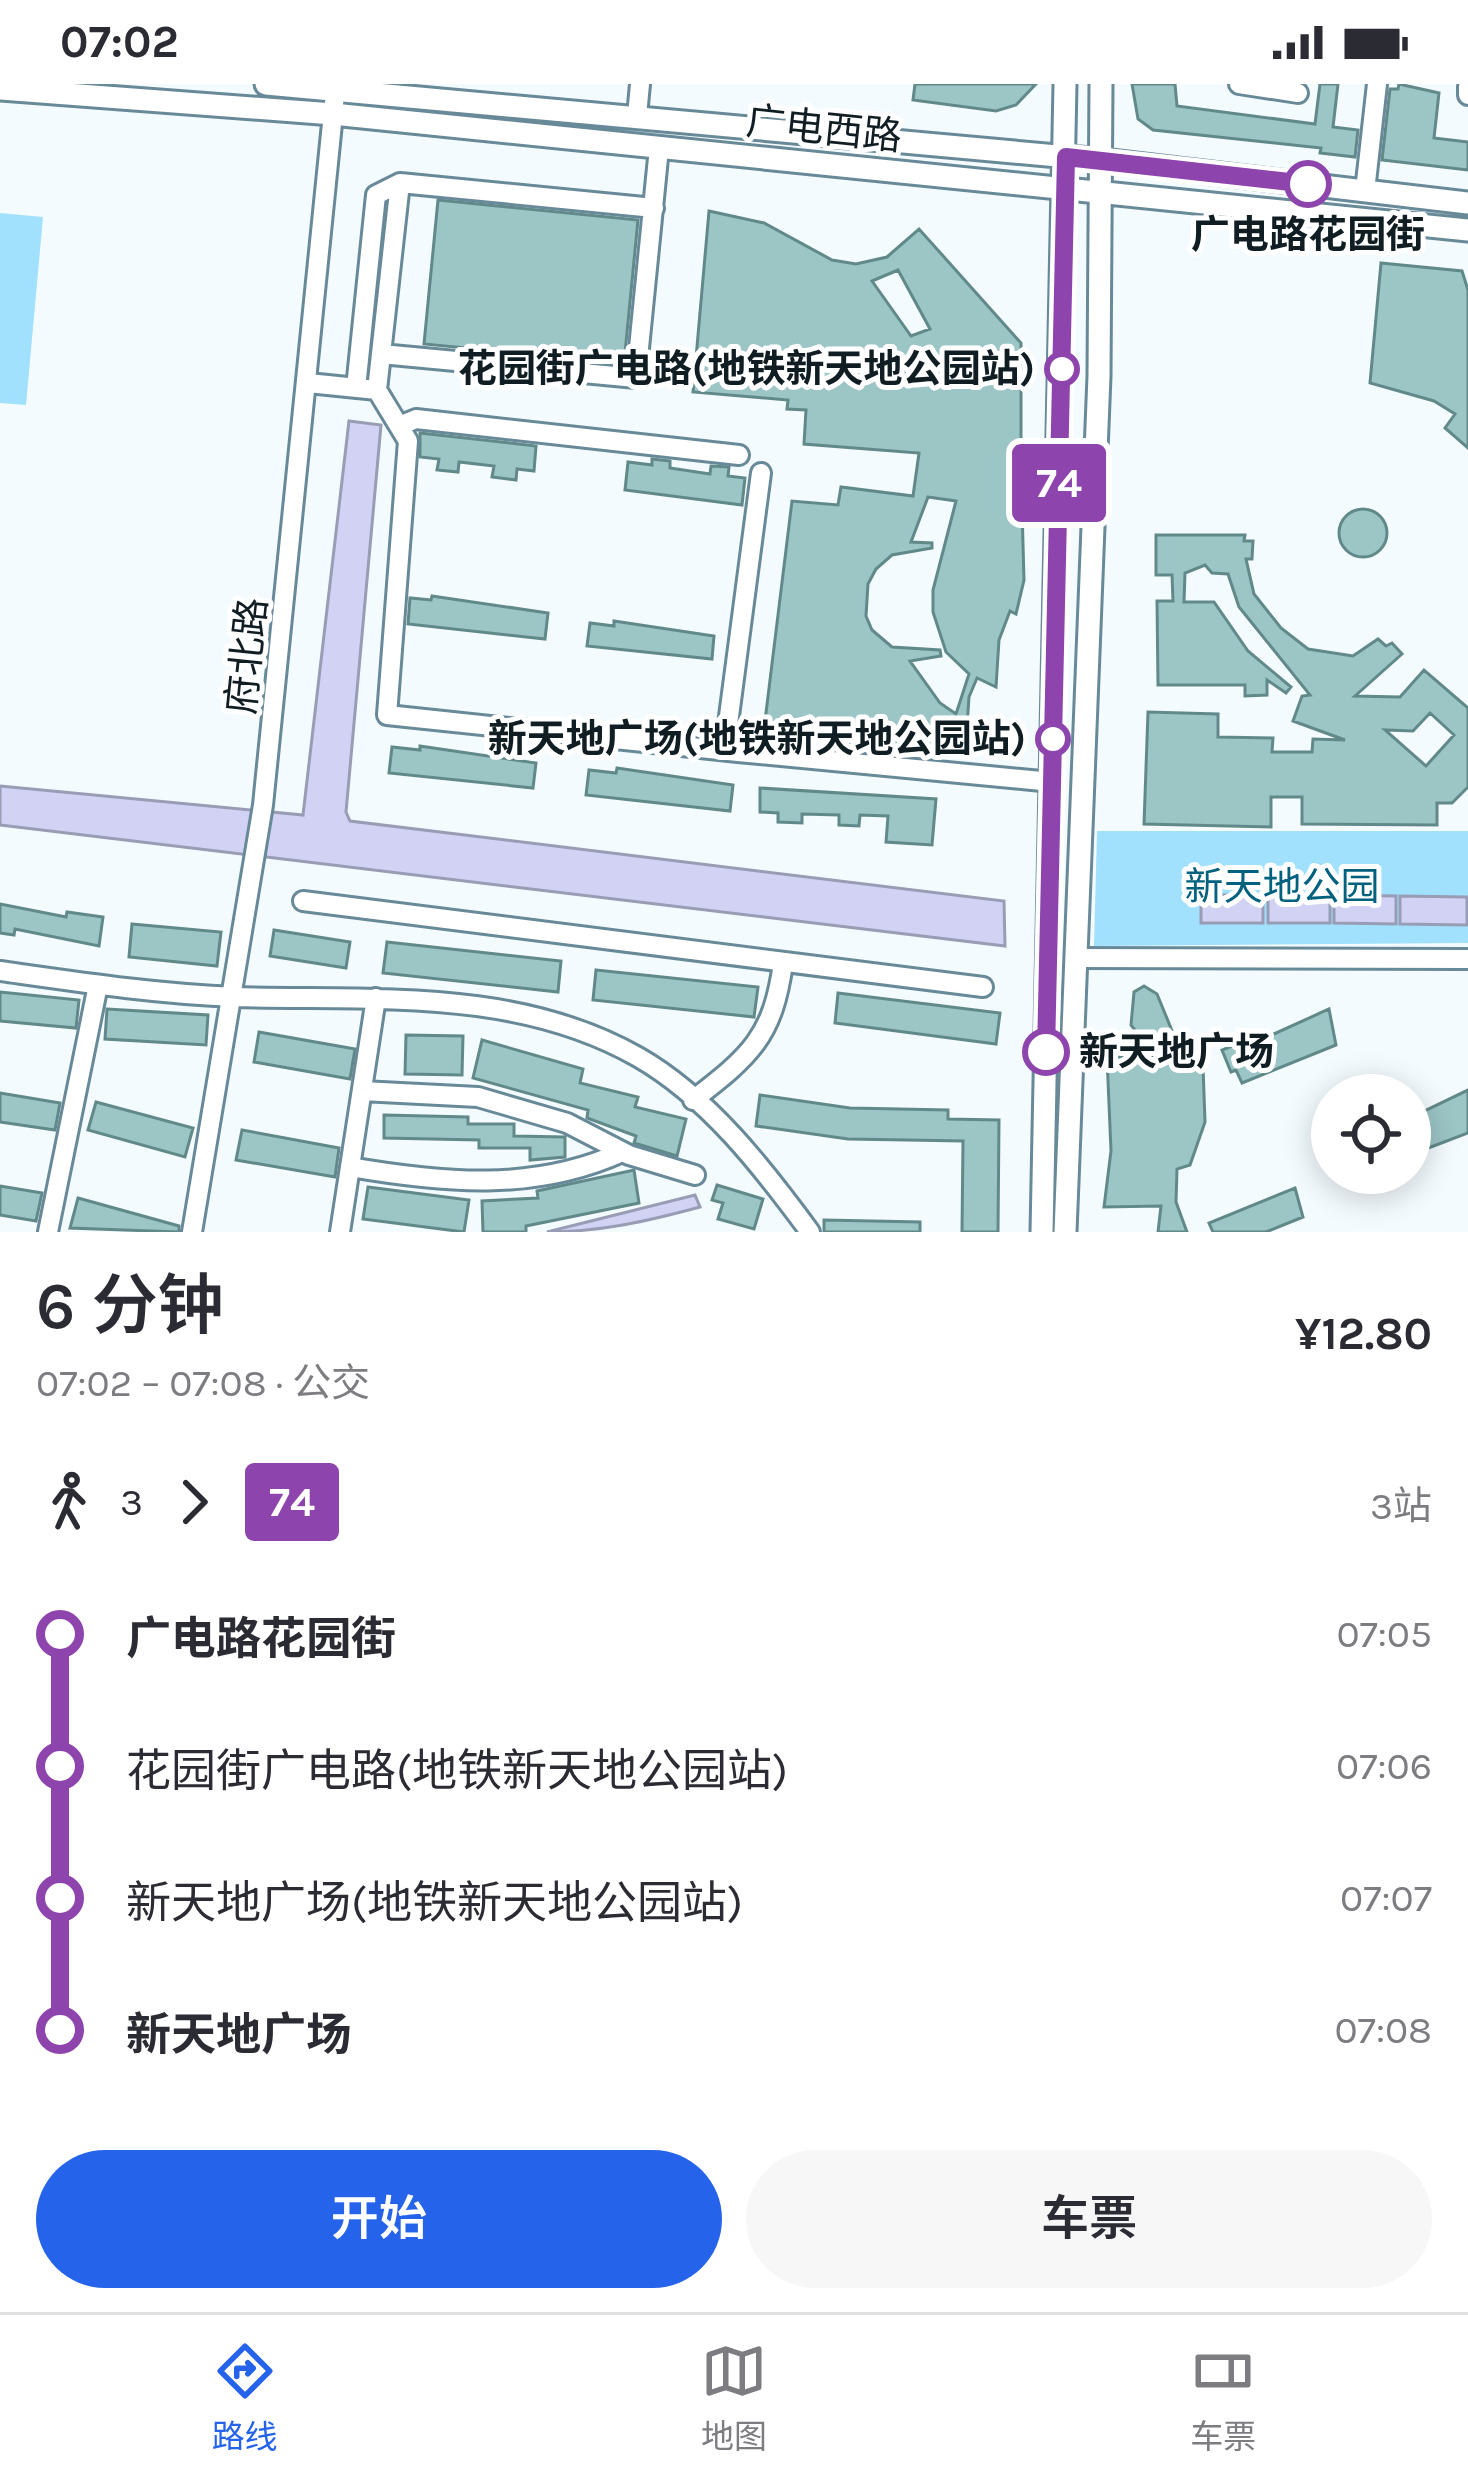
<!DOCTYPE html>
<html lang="zh">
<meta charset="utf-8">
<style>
:root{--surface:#fff;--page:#f7f7f7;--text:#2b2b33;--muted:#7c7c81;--line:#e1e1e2;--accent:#2563eb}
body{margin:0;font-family:Karla,"Noto Sans SC",sans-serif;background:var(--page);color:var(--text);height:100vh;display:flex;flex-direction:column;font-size:45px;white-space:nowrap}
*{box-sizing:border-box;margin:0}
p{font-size:39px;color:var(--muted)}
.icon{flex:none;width:66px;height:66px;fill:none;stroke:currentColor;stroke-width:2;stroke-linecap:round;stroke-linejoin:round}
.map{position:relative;height:1148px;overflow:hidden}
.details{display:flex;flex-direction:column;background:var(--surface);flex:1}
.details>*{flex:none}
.badge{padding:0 24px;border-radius:9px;font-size:42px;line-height:78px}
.buttons{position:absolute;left:1311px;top:990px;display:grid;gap:24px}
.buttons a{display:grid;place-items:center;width:120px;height:120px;border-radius:50%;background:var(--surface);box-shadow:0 6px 30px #0003;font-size:60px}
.map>.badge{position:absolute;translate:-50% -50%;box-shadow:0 0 0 6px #fff}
.legs{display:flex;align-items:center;gap:18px;height:132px;padding:0 36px;font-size:39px}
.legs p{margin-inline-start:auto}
.head{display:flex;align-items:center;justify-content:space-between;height:204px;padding:0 36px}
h1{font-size:66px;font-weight:600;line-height:90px}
.cta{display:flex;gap:24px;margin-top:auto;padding:24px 36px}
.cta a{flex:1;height:138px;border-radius:72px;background:var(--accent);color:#fff;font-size:48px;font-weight:600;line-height:138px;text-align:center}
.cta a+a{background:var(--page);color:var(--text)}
ul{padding:0 36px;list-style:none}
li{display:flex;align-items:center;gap:42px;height:132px;font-size:45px}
li i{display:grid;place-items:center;width:18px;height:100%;margin:0 15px;background:currentColor}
li i::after{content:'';width:30px;height:30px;margin:-15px;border:9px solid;border-radius:50%;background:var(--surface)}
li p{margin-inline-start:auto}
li:first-child i{background:linear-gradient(#0000 50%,currentColor 0)}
li:last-child i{background:linear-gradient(currentColor 50%,#0000 0)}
.status{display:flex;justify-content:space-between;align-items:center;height:84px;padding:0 60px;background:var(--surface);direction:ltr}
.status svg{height:33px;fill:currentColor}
.dock{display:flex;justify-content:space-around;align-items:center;height:168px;border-top:3px solid var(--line);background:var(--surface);font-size:33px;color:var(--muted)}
.dock a{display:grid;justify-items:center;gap:6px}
.dock .on{color:var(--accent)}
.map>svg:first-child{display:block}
.green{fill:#a1e1fe}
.water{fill:#d2d2f4;stroke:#989cb5;stroke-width:3}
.building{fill:#9cc5c6;stroke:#61898a;stroke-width:3;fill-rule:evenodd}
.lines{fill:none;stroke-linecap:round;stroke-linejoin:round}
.minor-casing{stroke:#688998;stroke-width:24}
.major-casing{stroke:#688998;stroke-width:27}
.minor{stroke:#fff;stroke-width:18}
.major{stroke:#fff;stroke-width:21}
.line-1-casing{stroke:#fff;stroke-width:27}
.line-1{stroke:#8e44ad;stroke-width:18}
.stop-1-dot{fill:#fff;stroke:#8e44ad;stroke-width:6}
.labels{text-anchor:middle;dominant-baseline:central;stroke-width:10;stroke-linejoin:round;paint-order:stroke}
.street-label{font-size:39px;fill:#101e23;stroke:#fff}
.stop-label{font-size:39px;font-weight:bold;fill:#101e23;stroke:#fff;text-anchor:end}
.park-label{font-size:39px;fill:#02617f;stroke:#fff}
</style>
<div class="status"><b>07:02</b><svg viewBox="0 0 49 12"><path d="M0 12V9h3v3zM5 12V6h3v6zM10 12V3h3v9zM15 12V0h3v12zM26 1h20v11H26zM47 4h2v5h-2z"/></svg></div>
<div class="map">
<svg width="1468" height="1148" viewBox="0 0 1468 1148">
<rect width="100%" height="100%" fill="#f4fbfe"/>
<path class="green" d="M0 129 43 133 26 321 0 319Z
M1097 747H1468V859L1094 862Z"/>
<path class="water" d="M349 337 381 341 346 728 350 737 1004 817 1005 862 0 741V702L303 731Z
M1201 811H1263V839H1201Z
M1268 811H1330V839H1268Z
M1334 811 1396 812V840L1334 839Z
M1400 812 1467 813V841L1400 840Z
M695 1111 700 1123C648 1137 601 1148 547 1148Z"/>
<path class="building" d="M915 0H1036L1016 21 996 27 913 16Z
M1132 0H1175L1177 22 1315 40 1320 0H1338L1333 43 1358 46 1355 73 1320 69 1321 64 1153 46 1138 35Z
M1399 0 1439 9 1434 54 1468 58V86L1382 76 1390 5H1398Z
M438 116 638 136 624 279 424 260Z
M709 127 764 139 832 176 856 180 887 173 919 145 1021 259V365H1014L1009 423 1022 424 1024 496 1016 530 1010 527 999 556 996 603 977 594 969 613 965 673 825 659 826 644 765 637 792 417 838 421 841 403 913 412 919 369 804 360 806 326 787 325 788 316 693 308ZM898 186 930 245 911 252 872 197ZM928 413 956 417 933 506V528L946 568 969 590 956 630 940 619 910 577 941 572 940 566 892 563 872 546 866 532 868 500 876 485 892 471 932 464V459L911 458Z
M1381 179 1462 187 1468 206V364L1445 344 1455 330 1434 317 1370 299Z
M420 349 536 362 534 387 517 385 516 396 492 393 494 382 459 378 458 388 437 386 439 375 420 373Z
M652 375 670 377V384L710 390 711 382 729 383 728 392 745 394 742 421 625 406 628 378 652 381Z
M1339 449a24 24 0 1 1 48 0a24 24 0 1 1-48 0Z
M1156 451H1245L1244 457H1253L1252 475H1246L1254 510 1281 544 1308 565 1353 572 1378 555 1386 562 1392 559 1402 570 1355 612 1400 613 1424 586 1468 624V703L1452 719H1437V741L1302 740V713H1271V743L1144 740 1148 628 1218 630V653L1273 654 1272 668H1312L1313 655 1345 656 1293 637 1302 612 1310 611 1239 523 1228 490 1212 489 1205 481 1185 489 1184 518H1214L1248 567 1291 603 1286 609 1267 596V611L1245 612V601H1158L1157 517H1173L1172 491H1156ZM1430 629 1454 651 1426 682 1385 646 1413 647Z
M432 512 548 529 545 555 408 540 410 514 431 516Z
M614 537 714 552 712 575 587 562 590 539 614 542Z
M420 662 536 679 533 704 389 689 392 663 420 666Z
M617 684 733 701 730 727 586 711 589 686 616 689Z
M760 704 936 715 932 761 886 758 888 732 860 731 859 742 839 741V731L802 730V739L778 738V729L760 728Z
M0 820 66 833 67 828 103 833 99 862 15 845 14 851 0 849Z
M132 840 221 848 217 882 129 873Z
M274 846 350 858 346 884 270 872Z
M387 858 561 877 558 908 383 889Z
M596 886 758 903 754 933 593 916Z
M1144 902 1157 910 1175 954H1202L1205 1038 1190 1081 1177 1085 1176 1118 1187 1148H1158L1161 1122 1104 1123 1111 1067 1107 973 1155 972 1131 941 1134 908Z
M0 908 79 916 76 944 0 937Z
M838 909 1000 929 996 960 835 939Z
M107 925 208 931 206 961 105 955Z
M1329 925 1336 961 1242 999 1236 986 1231 988 1222 966 1252 954 1254 959Z
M259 948 355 965 350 995 254 978Z
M406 951 463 952 462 991 405 990Z
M482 956 583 985 580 999 638 1013 635 1023 686 1035 677 1072 634 1059 636 1052 587 1034 588 1026 473 994Z
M1468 1006V1049L1410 1071V1034Z
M0 1009 60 1019 55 1046 0 1038Z
M760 1011 850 1024 948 1026V1035L999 1036 998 1148H962L963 1057 848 1055 756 1042Z
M96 1018 193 1044 185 1073 88 1046Z
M384 1031 468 1033V1040H514V1052L565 1053V1073L530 1076V1064H479V1056L384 1054Z
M242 1046 339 1064 335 1093 236 1076Z
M634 1086 639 1119 526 1142V1148H483L482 1117 538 1114 537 1107Z
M717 1101 763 1115 754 1145 718 1135 723 1119 712 1116Z
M0 1102 42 1109 36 1137 0 1131Z
M368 1103 469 1116 464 1148 363 1135Z
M1295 1104 1303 1133 1266 1148H1213L1209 1139Z
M78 1114 179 1142V1148L70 1144Z
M824 1136 920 1138V1148H824Z"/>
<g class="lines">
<defs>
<path id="minor" d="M1239 0 1298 9
M1468 3V11
M637 32 640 0
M1365 107 1377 0
M381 270 636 294 659 64
M308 299 377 306 400 99
M356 304 376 111 400 99 654 124
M377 306 408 357 387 631 738 668
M399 342 416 335 739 371
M761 389 726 655 738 668 1052 698
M303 817 983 903
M1076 874 1468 875
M0 887C78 898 157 910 236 913 371 917 515 903 638 973 708 1013 763 1084 810 1148
M362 1007 478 1013 567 1039 629 1071 695 1091
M693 1016C750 972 773 953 783 879
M350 1083C443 1099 534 1108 622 1068
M48 1148 98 901
M192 1148 263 721 336 0
M340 1148 376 914"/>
<path id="major" d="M266 0 1102 76 1468 119
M0 5 333 30 1468 146
M1042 1148 1065 0
M1065 1148 1099 292 1101 0"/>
</defs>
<use href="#minor" class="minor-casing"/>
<use href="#major" class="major-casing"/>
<use href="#minor" class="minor"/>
<use href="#major" class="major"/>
</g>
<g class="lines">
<defs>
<path id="line-1" d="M1046 968 1066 73 1308 100"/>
</defs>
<use href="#line-1" class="line-1-casing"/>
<use href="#line-1" class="line-1"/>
</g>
<g class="stop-1-dot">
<circle cx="1308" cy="100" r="21"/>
<circle cx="1062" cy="285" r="15"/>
<circle cx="1053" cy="655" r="15"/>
<circle cx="1046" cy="968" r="21"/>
</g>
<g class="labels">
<g class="street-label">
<text transform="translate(824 45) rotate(6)">广电西路</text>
<text transform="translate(247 572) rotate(-84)">府北路</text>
</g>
<g class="stop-label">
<text x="1308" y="151" text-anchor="middle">广电路花园街</text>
<text x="1035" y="285">花园街广电路(地铁新天地公园站)</text>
<text x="1026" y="655">新天地广场(地铁新天地公园站)</text>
<text x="1079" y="968" text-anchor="start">新天地广场</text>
</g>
<g class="park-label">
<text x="1282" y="803">新天地公园</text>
</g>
</g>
</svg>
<div class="buttons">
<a><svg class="icon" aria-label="locate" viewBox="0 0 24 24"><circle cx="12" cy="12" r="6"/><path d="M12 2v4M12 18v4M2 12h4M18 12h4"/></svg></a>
</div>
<b class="badge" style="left:1059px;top:399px;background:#8e44ad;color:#fff">74</b>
</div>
<section class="details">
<div class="head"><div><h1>6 分钟</h1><p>07:02 – 07:08 · 公交</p></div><b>¥12.80</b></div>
<div class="legs"><svg class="icon" aria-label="walk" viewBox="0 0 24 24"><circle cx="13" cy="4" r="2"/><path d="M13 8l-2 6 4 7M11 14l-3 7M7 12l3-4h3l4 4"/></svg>3<svg class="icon" aria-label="forward" viewBox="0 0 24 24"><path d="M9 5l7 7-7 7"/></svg><b class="badge" style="background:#8e44ad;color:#fff">74</b><p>3站</p></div>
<ul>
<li><i style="color:#8e44ad"></i><b>广电路花园街</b><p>07:05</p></li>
<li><i style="color:#8e44ad"></i><span>花园街广电路(地铁新天地公园站)</span><p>07:06</p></li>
<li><i style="color:#8e44ad"></i><span>新天地广场(地铁新天地公园站)</span><p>07:07</p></li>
<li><i style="color:#8e44ad"></i><b>新天地广场</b><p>07:08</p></li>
</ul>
<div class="cta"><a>开始</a><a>车票</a></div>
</section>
<nav class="dock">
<a class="on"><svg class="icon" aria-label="directions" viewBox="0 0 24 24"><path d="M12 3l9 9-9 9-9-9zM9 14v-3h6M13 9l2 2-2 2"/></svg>路线</a>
<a><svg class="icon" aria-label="map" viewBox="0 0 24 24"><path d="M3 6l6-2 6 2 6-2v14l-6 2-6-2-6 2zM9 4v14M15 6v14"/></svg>地图</a>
<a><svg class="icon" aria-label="tickets" viewBox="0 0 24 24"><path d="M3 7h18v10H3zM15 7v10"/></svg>车票</a>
</nav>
